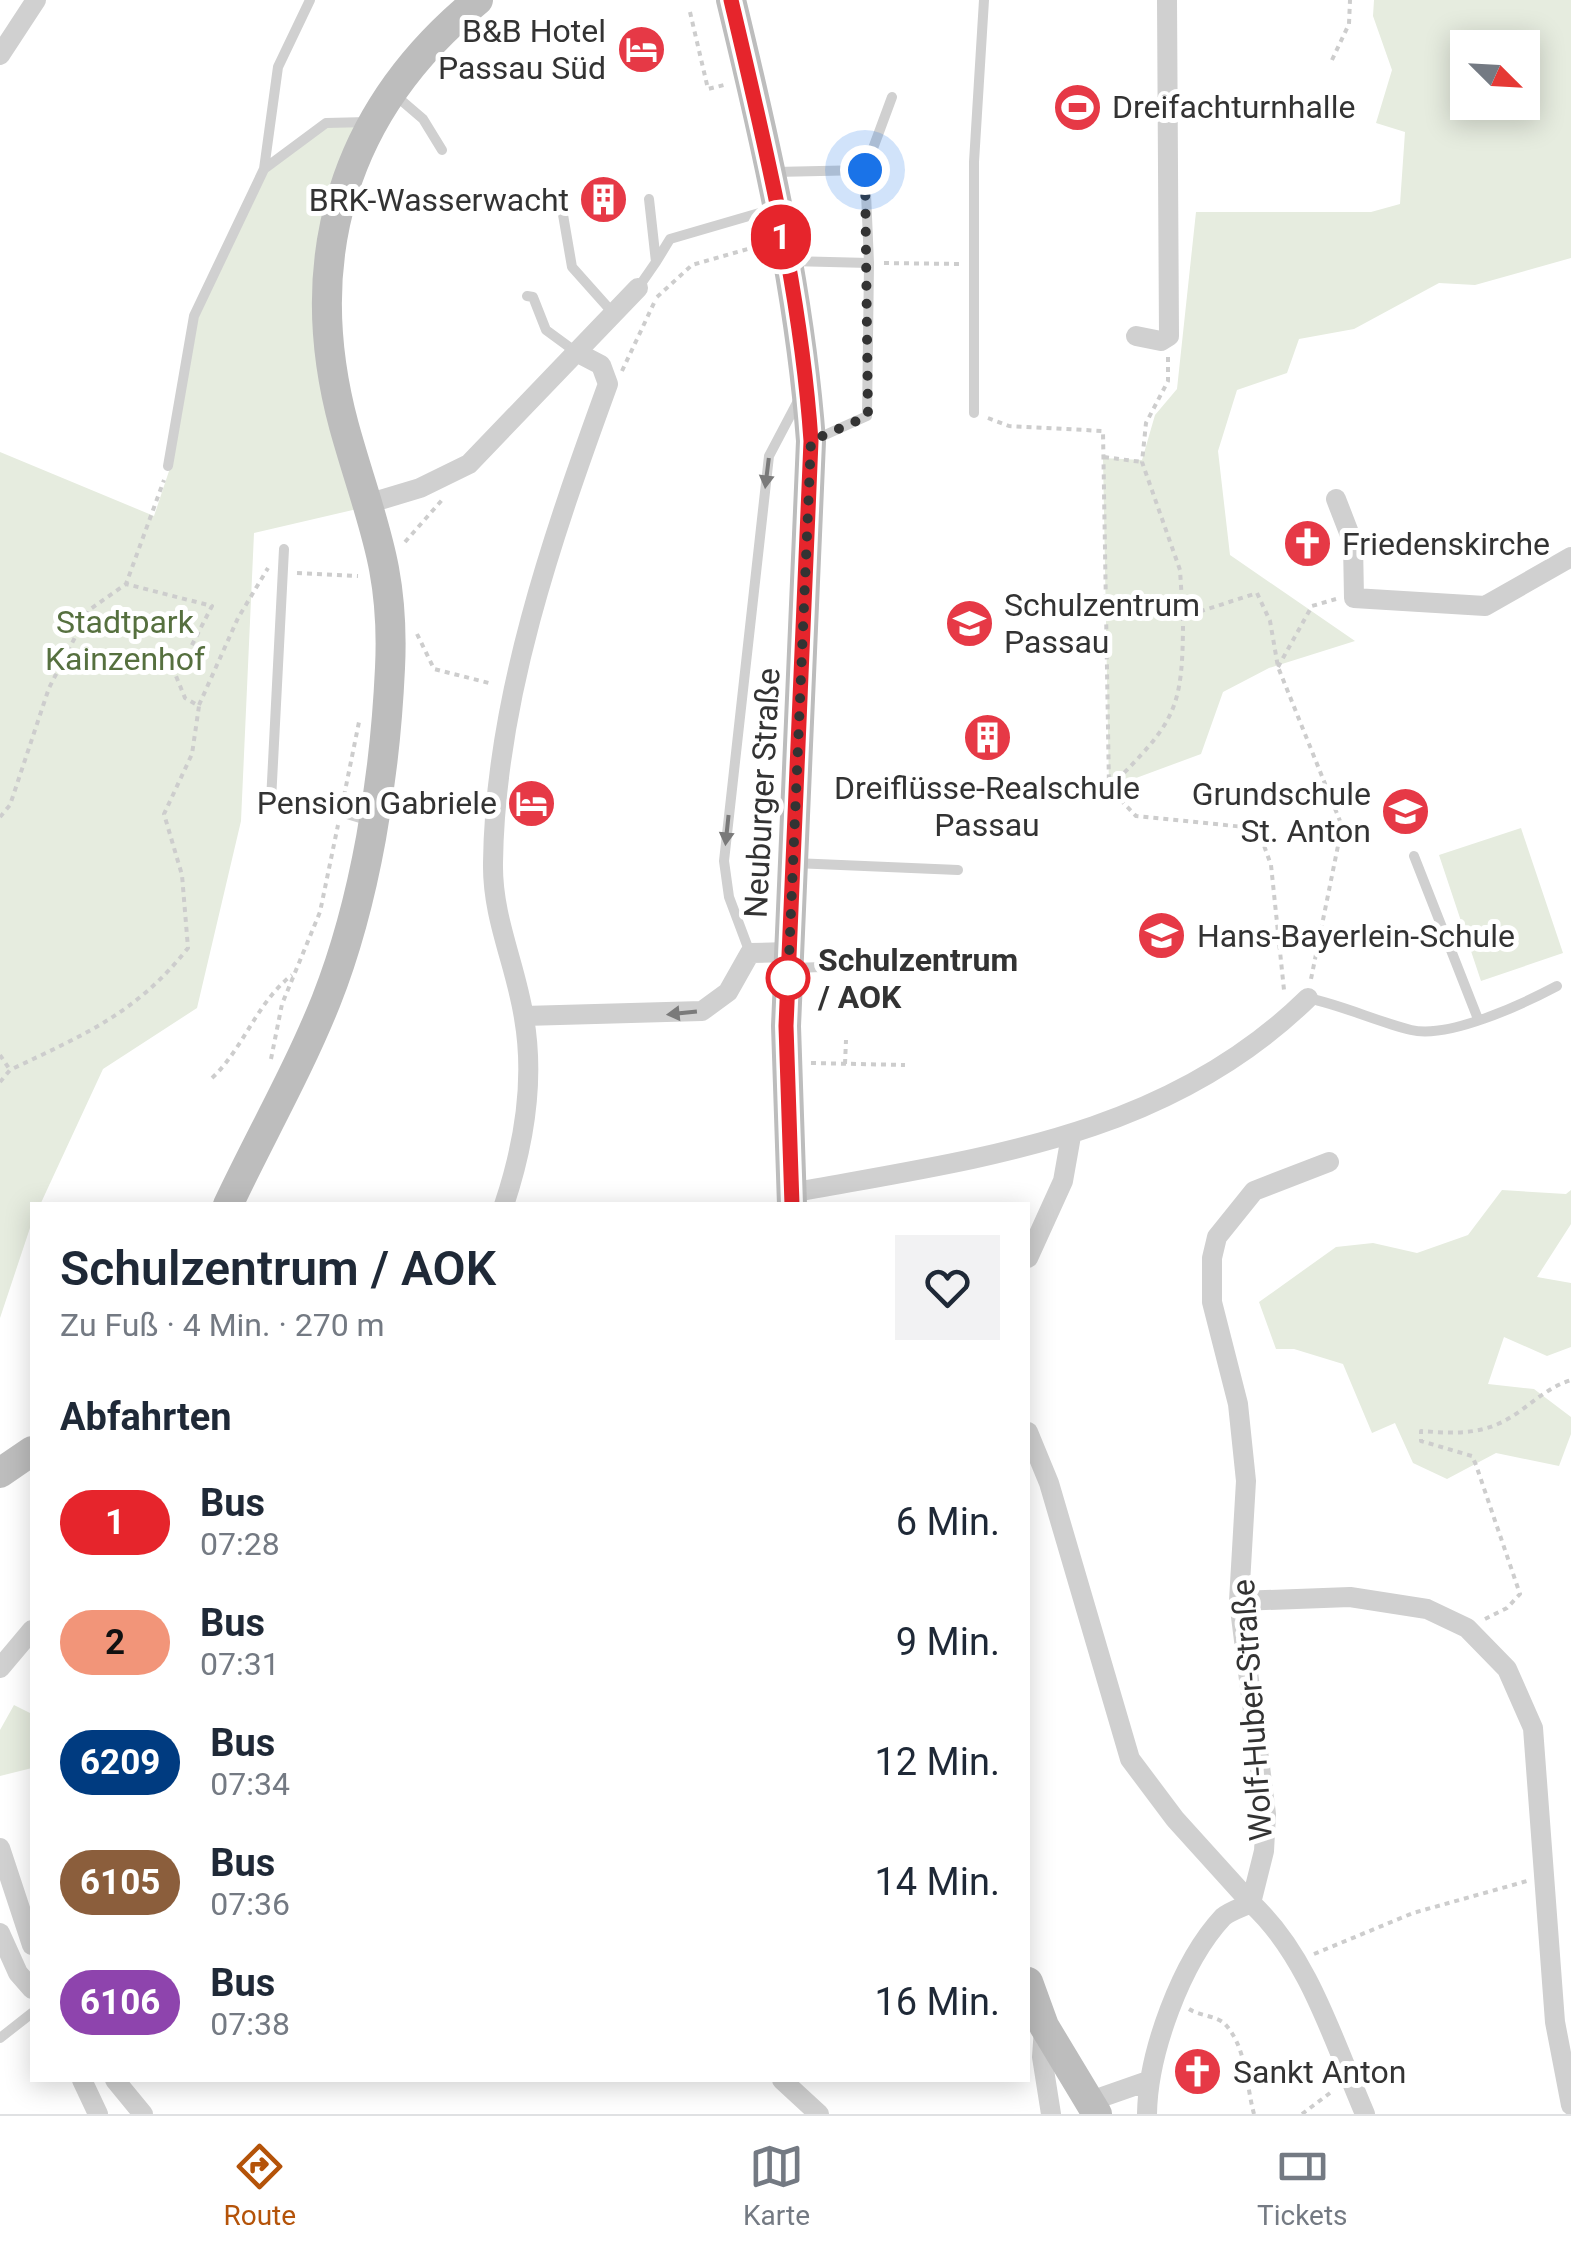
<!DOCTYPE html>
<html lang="de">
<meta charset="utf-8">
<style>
:root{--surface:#fff;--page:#f2f2f3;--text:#1f2937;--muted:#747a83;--line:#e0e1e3;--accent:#b45309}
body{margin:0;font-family:Roboto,sans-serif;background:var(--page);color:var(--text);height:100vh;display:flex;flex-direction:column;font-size:38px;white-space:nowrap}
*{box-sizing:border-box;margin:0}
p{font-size:32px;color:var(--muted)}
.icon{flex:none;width:55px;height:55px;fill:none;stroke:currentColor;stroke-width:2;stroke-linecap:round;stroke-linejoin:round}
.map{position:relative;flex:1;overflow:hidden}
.panel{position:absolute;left:30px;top:1202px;width:1000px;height:880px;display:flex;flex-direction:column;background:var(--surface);border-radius:0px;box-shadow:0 5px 25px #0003}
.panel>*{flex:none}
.badge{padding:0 20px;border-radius:32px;font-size:35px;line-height:65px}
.needle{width:65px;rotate:114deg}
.controls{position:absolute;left:1450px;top:30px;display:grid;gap:20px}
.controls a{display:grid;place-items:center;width:90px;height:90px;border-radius:0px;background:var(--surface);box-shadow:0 5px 25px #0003;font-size:50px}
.you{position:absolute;width:50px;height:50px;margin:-25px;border:8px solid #fff;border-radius:50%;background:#1a73e8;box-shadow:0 0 0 15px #1a73e833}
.map>.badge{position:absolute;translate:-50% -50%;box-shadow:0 0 0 5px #fff}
h2{padding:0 30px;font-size:38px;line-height:90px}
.round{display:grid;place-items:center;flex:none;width:105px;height:105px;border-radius:0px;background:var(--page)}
.headline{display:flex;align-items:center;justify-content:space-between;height:170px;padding:0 30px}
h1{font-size:48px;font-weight:600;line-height:75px}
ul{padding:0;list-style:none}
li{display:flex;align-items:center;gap:30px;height:120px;padding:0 30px}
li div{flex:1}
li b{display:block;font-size:38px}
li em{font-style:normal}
li .badge{min-width:110px;font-weight:700;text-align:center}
.tab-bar{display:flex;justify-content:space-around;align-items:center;height:140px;border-top:2px solid var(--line);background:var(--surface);font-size:28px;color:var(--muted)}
.tab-bar a{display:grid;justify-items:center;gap:5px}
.tab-bar .active{color:var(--accent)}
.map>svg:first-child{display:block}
.green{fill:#e6ecdf;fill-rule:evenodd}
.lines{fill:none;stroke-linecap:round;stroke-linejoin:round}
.path{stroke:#cdcdcd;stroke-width:4;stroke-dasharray:5 5;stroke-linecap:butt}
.lane{stroke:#d0d0d0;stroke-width:10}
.street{stroke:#d0d0d0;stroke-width:20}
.secondary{stroke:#bdbdbd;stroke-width:30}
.oneway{fill:#7a7a7a}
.line-casing{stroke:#fff;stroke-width:22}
.line{stroke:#e6252c;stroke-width:15}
.walk{stroke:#333;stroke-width:10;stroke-dasharray:0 18}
.stop-dot{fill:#fff;stroke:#e6252c;stroke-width:5}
.labels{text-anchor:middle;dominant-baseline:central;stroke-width:10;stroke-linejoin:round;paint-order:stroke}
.poi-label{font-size:32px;fill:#333;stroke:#fff;text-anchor:start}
.park-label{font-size:32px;fill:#56703f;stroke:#fff}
.street-label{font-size:32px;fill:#333;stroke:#fff}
.stop-label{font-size:32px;font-weight:bold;fill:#333;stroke:#fff;text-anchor:start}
</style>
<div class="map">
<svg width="1571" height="2114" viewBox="0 0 1571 2114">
<rect width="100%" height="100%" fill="#fff"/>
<path class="green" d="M1374 0H1571V258L1475 285 1439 283 1354 329 1299 339 1287 373 1237 390 1218 451 1230 555 1355 641 1269 668 1223 692 1201 754 1109 788 1103 458 1142 460 1155 415 1177 389 1196 212H1371L1400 204 1405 132 1376 123 1392 70 1373 16ZM1468 48H1522V102H1468Z
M371 122 325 299 370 506 254 533 241 821 197 1008 103 1069 40 1205H32V1222L0 1318V452L154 516 170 468 197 316 264 169 325 126Z
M1521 828 1563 953 1481 981 1439 855Z
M1502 1190 1566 1194 1571 1190V1224L1537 1277 1571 1283V1347L1547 1356 1504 1337 1488 1384 1534 1389 1571 1417V1434L1559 1466 1496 1453 1447 1479 1413 1463 1395 1423 1372 1433 1343 1364 1294 1349H1276L1259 1302 1336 1247 1373 1243 1417 1253 1468 1235Z
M14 1705 32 1714V1768L0 1776V1730Z"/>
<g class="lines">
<path class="path" d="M690 12 708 89 724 85
M1332 60 1349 24 1350 0
M884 263 959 264
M657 297 692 265 758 246
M1168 357V381L1146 423 1142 462 1180 570 1183 617 1257 593 1270 621 1278 667 1342 826 1311 979
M622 371 654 303
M988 418 1009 426 1103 431 1109 788 1136 816 1244 827 1262 840 1271 865 1284 990
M1104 457 1142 462
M405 542 442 500
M297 573 358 576
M417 634 434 669 493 684
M1278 667 1312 606 1336 599
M199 705 238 618 268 568
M1110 787C1176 721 1183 710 1183 617
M344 796 359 722
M0 817 10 805 49 688 89 610 126 584 164 480
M0 1055 10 1070
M271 1059 282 1004 320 912 338 825
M811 1063 905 1065
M845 1064 846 1040
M212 1078C244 1048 256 1003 292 975
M0 1082 10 1070C83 1035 136 1014 188 948L182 875 164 814 192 754 199 706 185 698 176 676 212 606 126 584
M1485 1619 1507 1608 1520 1594 1476 1465 1472 1456 1421 1441V1431C1447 1433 1473 1435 1498 1424 1525 1412 1542 1389 1571 1380
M1314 1954 1413 1913 1527 1881
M1189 2009C1200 2016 1217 2016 1225 2024 1247 2048 1246 2085 1254 2114
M1302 2114 1334 2090"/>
<path class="lane" d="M395 95 423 119 442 150
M264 169 326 123 368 122
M865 170 892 97
M775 172 865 170 869 263
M561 203 572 267 613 313
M790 261 869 263 867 416 816 439
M656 262 670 239 773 209
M638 288 656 262 649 199
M527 296 533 297 546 330 576 352
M974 413V162L984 0
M168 466 194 316 264 169 278 67 310 0
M284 549 271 801H304L370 821
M1414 856 1478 1019
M794 863 958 870
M750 953 729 897 724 861 769 456 799 399
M794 968 849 966
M1308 998C1344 1006 1376 1021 1411 1030 1449 1039 1523 1004 1557 986
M0 2038 32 2013"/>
<path class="street" d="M0 55 36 0
M1136 336 1161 341 1169 336 1167 0
M1336 499 1353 543 1354 598 1485 606 1571 557
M370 503 420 488 469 464 638 288
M524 1016 702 1011 728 992 750 953 789 952
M1329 1162 1254 1191 1217 1237 1212 1258V1302L1238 1404 1246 1481 1239 1601 1266 1814 1264 1851 1251 1903C1309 1956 1334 2043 1365 2114
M791 1193C979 1158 1165 1138 1308 998
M504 1205C524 1145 535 1081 524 1018 516 965 492 918 493 863 495 700 553 535 608 384L601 365 578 353
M1028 1258 1063 1181 1071 1136
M1028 1432 1049 1483 1130 1759 1175 1819 1251 1903C1243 1907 1230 1911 1223 1917 1181 1962 1148 2053 1147 2114
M1239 1601 1350 1597 1427 1609 1467 1628 1507 1669 1533 1728 1555 2022 1571 2105
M0 1668 32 1630
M0 1848 32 1945
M0 1933 18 1973 32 1989
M1044 2028 1042 2057 1051 2114
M82 2080 98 2114
M115 2080 143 2114
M782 2080 819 2114
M1088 2102 1148 2081"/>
<path class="secondary" d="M731 0C766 144 800 293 811 441L786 1026 792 1205
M228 1205C260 1137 298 1071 326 1001 366 900 385 777 390 668 395 566 370 520 344 426 299 259 343 110 478 0
M0 1473 32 1451
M1028 1982 1044 2026 1097 2114"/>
</g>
<defs><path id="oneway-solid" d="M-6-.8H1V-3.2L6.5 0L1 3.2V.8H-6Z" transform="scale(2.5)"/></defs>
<g class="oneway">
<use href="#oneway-solid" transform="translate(767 473) rotate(97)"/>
<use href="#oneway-solid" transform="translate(727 830) rotate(96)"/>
<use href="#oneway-solid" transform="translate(682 1013) rotate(174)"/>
</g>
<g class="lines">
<defs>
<path id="line" d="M731 0C765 144 801 293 811 441L786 1026 792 1205"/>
</defs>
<use href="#line" class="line-casing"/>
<use href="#line" class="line"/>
<path class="walk" d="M788 978V982L811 441 868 416 865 170"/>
</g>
<defs>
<symbol id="hotel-disc" viewBox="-11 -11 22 22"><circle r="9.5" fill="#e63946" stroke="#fff"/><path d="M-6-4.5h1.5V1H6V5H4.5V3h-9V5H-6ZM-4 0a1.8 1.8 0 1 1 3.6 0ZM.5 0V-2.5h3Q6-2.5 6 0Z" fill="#fff"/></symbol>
<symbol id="stadium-disc" viewBox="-11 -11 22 22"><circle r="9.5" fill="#e63946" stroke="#fff"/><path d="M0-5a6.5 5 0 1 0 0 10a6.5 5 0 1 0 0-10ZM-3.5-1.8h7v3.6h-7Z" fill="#fff"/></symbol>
<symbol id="building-disc" viewBox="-11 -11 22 22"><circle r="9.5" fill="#e63946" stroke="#fff"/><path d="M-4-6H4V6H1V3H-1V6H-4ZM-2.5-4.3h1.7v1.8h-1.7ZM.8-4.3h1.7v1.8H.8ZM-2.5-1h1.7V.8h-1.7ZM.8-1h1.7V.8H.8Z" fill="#fff"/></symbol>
<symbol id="church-disc" viewBox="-11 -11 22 22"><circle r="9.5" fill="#e63946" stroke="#fff"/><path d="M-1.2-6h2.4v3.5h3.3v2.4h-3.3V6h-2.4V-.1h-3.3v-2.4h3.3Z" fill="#fff"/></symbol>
<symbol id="school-disc" viewBox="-11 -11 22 22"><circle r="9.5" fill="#e63946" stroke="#fff"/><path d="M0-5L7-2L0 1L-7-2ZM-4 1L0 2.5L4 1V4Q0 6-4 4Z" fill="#fff"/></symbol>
</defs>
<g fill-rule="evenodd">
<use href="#hotel-disc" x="614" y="22" width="55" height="55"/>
<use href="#stadium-disc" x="1050" y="80" width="55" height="55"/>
<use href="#building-disc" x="576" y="172" width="55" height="55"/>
<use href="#church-disc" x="1280" y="516" width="55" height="55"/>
<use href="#school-disc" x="942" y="596" width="55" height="55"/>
<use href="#building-disc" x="960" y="710" width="55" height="55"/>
<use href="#hotel-disc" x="504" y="776" width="55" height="55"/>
<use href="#school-disc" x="1378" y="784" width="55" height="55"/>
<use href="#school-disc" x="1134" y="908" width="55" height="55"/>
<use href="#church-disc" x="1170" y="2044" width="55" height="55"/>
</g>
<circle class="stop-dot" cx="788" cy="978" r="20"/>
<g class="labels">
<g class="poi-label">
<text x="606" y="31" text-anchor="end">B&amp;B Hotel<tspan x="606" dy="37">Passau Süd</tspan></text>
<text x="1112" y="107">Dreifachturnhalle</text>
<text x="569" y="200" text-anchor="end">BRK-Wasserwacht</text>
<text x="1342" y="544">Friedenskirche</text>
<text x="1004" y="605">Schulzentrum<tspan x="1004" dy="37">Passau</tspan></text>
<text x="987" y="788" text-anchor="middle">Dreiflüsse-Realschule<tspan x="987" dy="37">Passau</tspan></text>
<text x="1371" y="794" text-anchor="end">Grundschule<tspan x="1371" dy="37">St. Anton</tspan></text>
<text x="497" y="803" text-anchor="end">Pension Gabriele</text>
<text x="1197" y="936">Hans-Bayerlein-Schule</text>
<text x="1233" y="2072">Sankt Anton</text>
</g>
<g class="park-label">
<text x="125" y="622">Stadtpark<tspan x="125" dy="37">Kainzenhof</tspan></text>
</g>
<g class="street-label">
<text transform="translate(762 793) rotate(-87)">Neuburger Straße</text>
<text transform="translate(1252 1710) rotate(-94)">Wolf-Huber-Straße</text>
</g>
<g class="stop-label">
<text x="818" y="960">Schulzentrum<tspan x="818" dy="37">/ AOK</tspan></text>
</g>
</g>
</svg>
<div class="controls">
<a><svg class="needle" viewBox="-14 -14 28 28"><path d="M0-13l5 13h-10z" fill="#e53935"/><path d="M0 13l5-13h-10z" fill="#747a83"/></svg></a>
</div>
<div class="you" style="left:865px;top:170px"></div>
<b class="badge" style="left:781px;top:237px;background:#e6252c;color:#fff">1</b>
<section class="panel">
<div class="headline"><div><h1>Schulzentrum / AOK</h1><p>Zu Fuß · 4 Min. · 270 m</p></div><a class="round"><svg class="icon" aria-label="heart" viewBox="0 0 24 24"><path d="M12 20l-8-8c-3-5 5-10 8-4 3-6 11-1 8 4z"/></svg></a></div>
<h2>Abfahrten</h2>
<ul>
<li><span class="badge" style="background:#e6252c;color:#fff">1</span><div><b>Bus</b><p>07:28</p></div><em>6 Min.</em></li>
<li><span class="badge" style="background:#f29579;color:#111">2</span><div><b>Bus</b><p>07:31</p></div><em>9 Min.</em></li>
<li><span class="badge" style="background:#003b80;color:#fff">6209</span><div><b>Bus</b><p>07:34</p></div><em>12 Min.</em></li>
<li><span class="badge" style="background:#8b5e3c;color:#fff">6105</span><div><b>Bus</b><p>07:36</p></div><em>14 Min.</em></li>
<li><span class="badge" style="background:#8e44ad;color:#fff">6106</span><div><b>Bus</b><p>07:38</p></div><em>16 Min.</em></li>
</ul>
</section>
</div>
<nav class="tab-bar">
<a class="active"><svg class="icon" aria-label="directions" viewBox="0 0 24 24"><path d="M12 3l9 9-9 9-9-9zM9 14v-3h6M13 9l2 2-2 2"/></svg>Route</a>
<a><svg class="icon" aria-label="map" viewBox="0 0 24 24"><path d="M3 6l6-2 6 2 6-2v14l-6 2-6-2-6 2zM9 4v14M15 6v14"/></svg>Karte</a>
<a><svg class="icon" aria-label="tickets" viewBox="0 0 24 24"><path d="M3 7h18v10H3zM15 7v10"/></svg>Tickets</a>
</nav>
